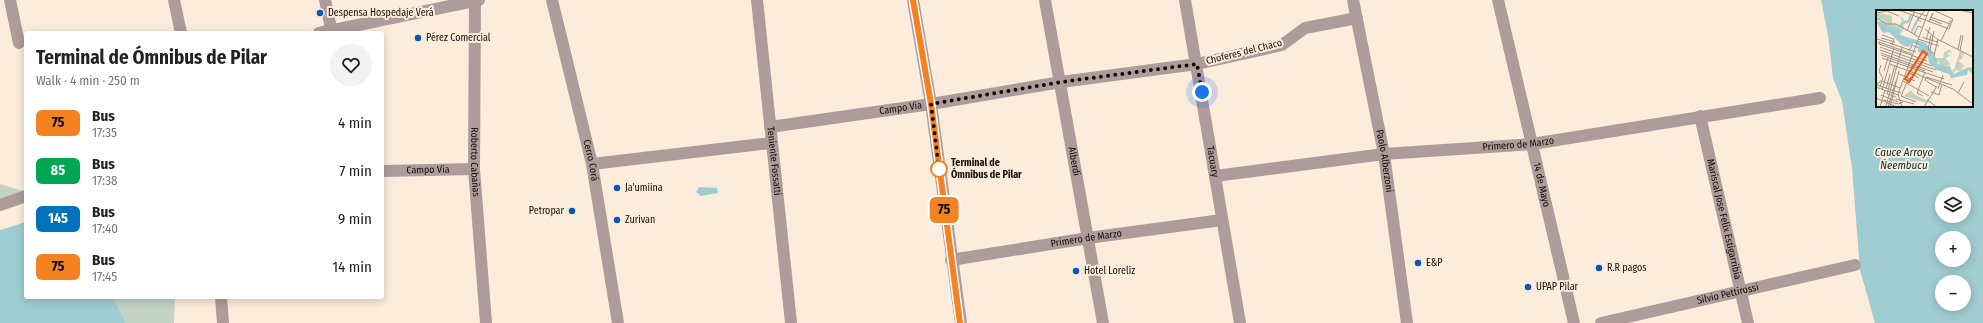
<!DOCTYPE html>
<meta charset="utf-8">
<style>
:root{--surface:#fff;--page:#f2f2f2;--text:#222;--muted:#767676}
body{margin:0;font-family:"Fira Sans Condensed",sans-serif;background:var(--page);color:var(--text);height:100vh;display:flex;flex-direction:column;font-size:15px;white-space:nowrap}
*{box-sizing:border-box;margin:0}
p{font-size:13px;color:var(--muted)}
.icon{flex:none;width:22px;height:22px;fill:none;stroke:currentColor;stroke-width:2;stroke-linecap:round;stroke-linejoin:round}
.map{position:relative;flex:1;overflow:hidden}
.sheet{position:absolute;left:24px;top:31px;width:360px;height:268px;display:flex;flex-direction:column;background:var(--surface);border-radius:4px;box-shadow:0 2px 10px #0003}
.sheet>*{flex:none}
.badge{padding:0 8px;border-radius:6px;font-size:14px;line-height:26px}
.controls{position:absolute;left:1935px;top:187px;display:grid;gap:8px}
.controls a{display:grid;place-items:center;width:36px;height:36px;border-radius:50%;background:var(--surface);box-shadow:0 2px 10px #0003;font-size:20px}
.you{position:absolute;width:20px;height:20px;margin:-10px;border:3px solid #fff;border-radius:50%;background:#1a73e8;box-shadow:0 0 0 6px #1a73e833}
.map>.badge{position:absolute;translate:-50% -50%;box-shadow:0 0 0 2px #fff}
.round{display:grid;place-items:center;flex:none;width:42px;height:42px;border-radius:21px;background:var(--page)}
.summary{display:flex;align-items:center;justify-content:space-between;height:68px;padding:0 12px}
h1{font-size:19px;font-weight:700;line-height:30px}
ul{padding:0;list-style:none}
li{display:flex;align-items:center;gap:12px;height:48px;padding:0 12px}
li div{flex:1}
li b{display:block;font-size:15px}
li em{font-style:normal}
li .badge{min-width:44px;font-weight:700;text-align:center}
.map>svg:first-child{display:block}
.green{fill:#c2d4c1}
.water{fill:#a0cdd1;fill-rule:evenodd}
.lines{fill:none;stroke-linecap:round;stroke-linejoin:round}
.minor{stroke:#ae9c9b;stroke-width:12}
.line-casing{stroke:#fff;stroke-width:9}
.line{stroke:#f58220;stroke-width:6}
.walk{stroke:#150d05;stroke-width:4;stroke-dasharray:0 7.2}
.poi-dot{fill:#0b54bf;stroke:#fbecdc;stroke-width:1.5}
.stop-dot{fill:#fff;stroke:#f58220;stroke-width:2}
.labels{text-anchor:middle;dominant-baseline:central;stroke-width:4;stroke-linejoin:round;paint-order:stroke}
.poi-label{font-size:10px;fill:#150d05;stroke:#fbecdc;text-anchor:start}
.street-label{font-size:10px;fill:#150d05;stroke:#fbecdc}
.stop-label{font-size:10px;font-weight:bold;fill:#150d05;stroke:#fbecdc;text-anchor:start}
.water-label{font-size:11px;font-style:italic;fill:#033135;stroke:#fbecdc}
.inset-river{fill:none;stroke:#a0cdd1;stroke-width:2}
.inset-road{fill:none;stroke:#9f9386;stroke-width:1}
.view{fill:#e8590c;fill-opacity:0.15;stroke:#e8590c;stroke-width:2}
.inset-edge{fill:none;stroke:#150d05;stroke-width:2}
</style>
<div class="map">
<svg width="1983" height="323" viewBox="0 0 1983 323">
<rect width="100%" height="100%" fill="#fbecdc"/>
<path class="green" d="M0 184 26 192 0 203Z
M113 297H175L174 323H126Z"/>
<path class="water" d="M1821 0H1983V323H1875L1860 270 1852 168 1842 101 1833 78 1828 35ZM1877 11H1972V106H1877ZM1942 194H1964V216H1942ZM1942 238H1964V260H1942ZM1942 282H1964V304H1942Z
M699 187 717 188 718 193 701 196 696 192Z
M26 222V297H113L126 323H0V230Z"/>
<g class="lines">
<g class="minor">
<path d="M10 0 19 43"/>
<path d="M174 0 181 33"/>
<path d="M325 0 332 33"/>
<path id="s1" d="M475 0 474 169 486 323"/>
<path id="s2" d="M552 0 592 164 618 323"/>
<path id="s3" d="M757 0 791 323"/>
<path d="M913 0 931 104 961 323"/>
<path id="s4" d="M1045 0 1103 323"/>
<path id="s5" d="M1185 0 1240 323"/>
<path id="s6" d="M1353 0 1384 154 1407 323"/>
<path id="s7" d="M1498 0 1574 323"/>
<path d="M319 33 479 0"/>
<path id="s8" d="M1700 116 1748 323"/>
<path id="s9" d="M770 127 931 104 1061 82 1197 64 1282 45 1305 28 1357 18"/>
<path d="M592 164 771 143"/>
<path id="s10" d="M382 171 474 169"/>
<path id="s11" d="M1215 176 1384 154 1532 144 1820 98"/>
<path d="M0 205 26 196"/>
<path id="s12" d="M951 260 1088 238 1222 220"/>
<path d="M221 297 223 323"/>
<path id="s13" d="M1601 323 1855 265"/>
</g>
</g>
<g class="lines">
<defs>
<path id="line" d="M913 0 931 104 960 323"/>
</defs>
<use href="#line" class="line-casing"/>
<use href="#line" class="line"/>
<path class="walk" d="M939 169 931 104 1061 82 1197 64 1202 92"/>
</g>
<g class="poi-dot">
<circle cx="320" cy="13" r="4"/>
<circle cx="418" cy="38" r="4"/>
<circle cx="617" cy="188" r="4"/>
<circle cx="572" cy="211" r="4"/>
<circle cx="617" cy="220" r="4"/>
<circle cx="1418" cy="263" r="4"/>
<circle cx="1599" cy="268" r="4"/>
<circle cx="1076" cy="271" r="4"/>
<circle cx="1528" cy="287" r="4"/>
</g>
<circle class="stop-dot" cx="939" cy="169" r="8"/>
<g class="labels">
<g class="poi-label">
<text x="328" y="13">Despensa Hospedaje Verá</text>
<text x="426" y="38">Pérez Comercial</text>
<text x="625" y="188">Ja'umiina</text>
<text x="564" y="211" text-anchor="end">Petropar</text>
<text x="625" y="220">Zurivan</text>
<text x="1426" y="263">E&amp;P</text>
<text x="1607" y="268">R.R pagos</text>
<text x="1084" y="271">Hotel Loreliz</text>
<text x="1536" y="287">UPAP Pilar</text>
</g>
<g class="street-label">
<text transform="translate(1244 52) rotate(-14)">Choferes del Chaco</text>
<text stroke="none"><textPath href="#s9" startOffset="132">Campo Vìa</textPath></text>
<text stroke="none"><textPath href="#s11" startOffset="305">Primero de Marzo</textPath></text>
<text stroke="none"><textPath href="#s2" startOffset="165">Cerro Corá</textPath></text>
<text stroke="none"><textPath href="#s4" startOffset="164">Alberdi</textPath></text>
<text stroke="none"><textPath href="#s5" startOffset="164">Tacuary</textPath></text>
<text stroke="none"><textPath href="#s6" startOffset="164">Paolo Alberzoni</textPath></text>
<text stroke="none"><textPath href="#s1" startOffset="162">Roberto Cabañas</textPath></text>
<text stroke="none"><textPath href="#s3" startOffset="162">Teniente Fossatti</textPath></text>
<text stroke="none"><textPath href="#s10" startOffset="46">Campo Vìa</textPath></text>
<text stroke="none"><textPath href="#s7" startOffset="190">14 de Mayo</textPath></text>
<text stroke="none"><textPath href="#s8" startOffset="106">Mariscal Jose Felix Estigarribia</textPath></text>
<text stroke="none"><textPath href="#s12" startOffset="137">Primero de Marzo</textPath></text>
<text stroke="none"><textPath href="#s13" startOffset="130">Silvio Pettirossi</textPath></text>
</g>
<g class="stop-label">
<text x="951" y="163">Terminal de<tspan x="951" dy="12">Ómnibus de Pilar</tspan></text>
</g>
<g class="water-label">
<text x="1904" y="152">Cauce Arroyo<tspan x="1904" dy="13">Ñeembucu</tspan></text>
</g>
</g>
<g transform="translate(1876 10)">
<rect width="97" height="97" fill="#fbecdc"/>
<path d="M4 3 16 6V13L23 16 26 11 23 6 30 11 33 9 32 12 27 13 28 18 24 25 22 22 24 18 9 17 7 12 0 7V4ZM74 39 76 44 73 42 72 45H75L70 48 74 55 70 56H74L75 59 62 55 63 52 58 48H67L68 42ZM84 41 88 42 86 49 82 50 89 56 85 58 87 61 79 60V63L75 59 78 60ZM35 80 39 85 51 90 50 93 28 86Z" fill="#c2d4c1"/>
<path d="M0 11 5 12 10 16 23 18 24 25 50 33 62 51 61 54 74 58 78 64 93 57 97 58V64L92 60 91 65 75 68 73 64 61 60 53 53 52 46 42 42 43 36 38 33 32 37 26 35 13 22 7 23Z" fill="#a0cdd1"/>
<path class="inset-river" d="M26 16V13L32 12 35 5M35 23 43 7"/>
<path class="inset-road" d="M23 0 73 19 77 9 57 0M31 0 51 6M83 0 97 3M0 3 11 1 23 6M54 7 74 14M0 8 10 14H20L43 27M54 9 66 14M45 12 42 10 48 1M53 12 57 3 53 12M49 19 61 29 97 47M31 21 39 0M6 25 18 29 16 35M38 25 42 16 47 18M55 25 52 40 59 44M46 27 61 32M5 28 19 32M1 29 40 42M42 29 63 36M50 30 54 17M65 31 75 10M4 37 56 56M4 40 60 60M54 40 58 21M82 40 85 25M33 41 36 35 43 38M84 41 87 25M5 43 57 62M5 45 49 61M35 45 51 51M35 45 3 34V32L36 44M58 46 62 29M6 48 68 69M14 54 30 60M19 55 11 84 20 87M31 60 77 79 97 94M8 61 12 48M32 62 43 68M23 64 39 71M27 71 53 86M0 75 7 69 3 61 5 55M0 77 1 75 25 83M0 77 22 85M4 77 6 71 24 78M60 77 49 70 50 67 76 75M10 79 14 64M62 79 67 65M6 80 18 38M55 82 63 85 66 74M82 83 88 72M5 85 22 92M25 86 33 68M25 86 40 92M47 86 41 83 49 62M0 88 21 97M20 89 38 94M7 90 22 94 27 92M51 90 61 97M10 96 26 37M4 97 9 80M12 97 20 71M14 97 23 61M26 97 22 84 53 0M48 97 61 76"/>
<path class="view" d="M47 41 51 44 33 72 29 69Z"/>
<rect width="97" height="97" class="inset-edge"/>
</g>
</svg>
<div class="controls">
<a><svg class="icon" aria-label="layers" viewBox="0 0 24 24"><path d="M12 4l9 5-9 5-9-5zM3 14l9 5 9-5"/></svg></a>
<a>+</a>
<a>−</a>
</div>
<div class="you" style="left:1202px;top:92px"></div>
<b class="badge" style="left:944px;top:210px;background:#f58220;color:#111">75</b>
<section class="sheet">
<div class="summary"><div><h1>Terminal de Ómnibus de Pilar</h1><p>Walk · 4 min · 250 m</p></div><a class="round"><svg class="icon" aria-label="heart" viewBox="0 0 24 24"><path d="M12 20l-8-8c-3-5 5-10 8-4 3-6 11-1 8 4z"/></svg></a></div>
<ul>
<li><span class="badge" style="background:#f58220;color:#111">75</span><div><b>Bus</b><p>17:35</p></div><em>4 min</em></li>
<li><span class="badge" style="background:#00a651;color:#fff">85</span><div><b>Bus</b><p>17:38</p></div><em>7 min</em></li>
<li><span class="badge" style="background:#0072bc;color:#fff">145</span><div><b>Bus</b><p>17:40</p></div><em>9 min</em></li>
<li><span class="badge" style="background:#f58220;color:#111">75</span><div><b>Bus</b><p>17:45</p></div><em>14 min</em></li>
</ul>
</section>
</div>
